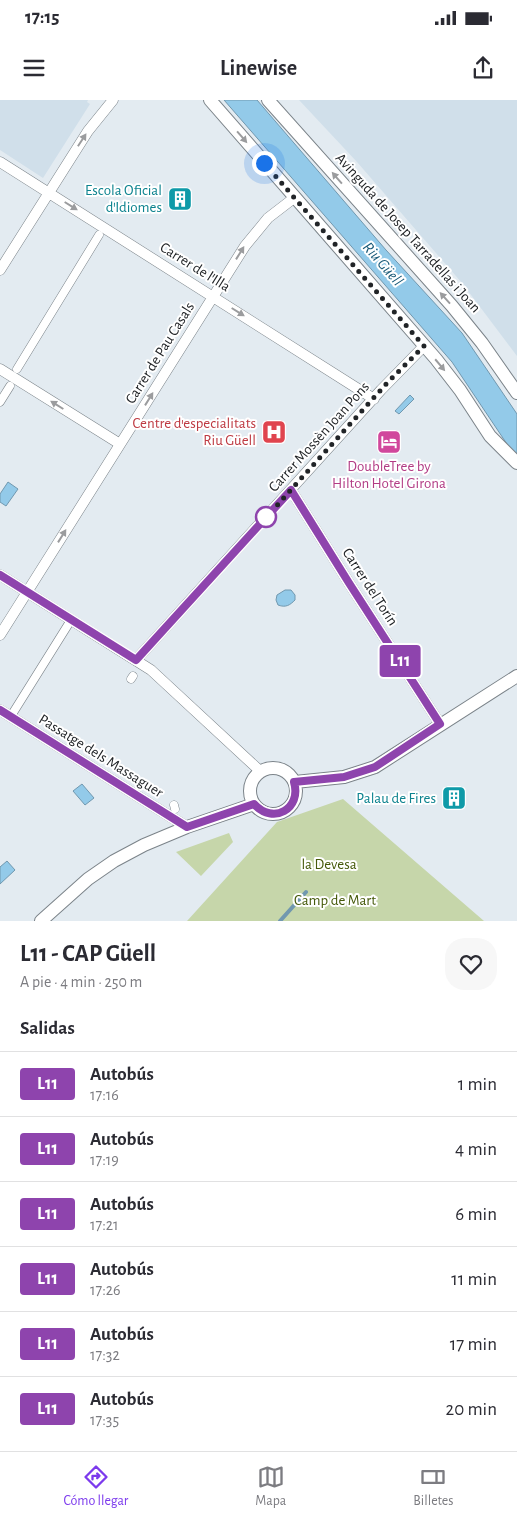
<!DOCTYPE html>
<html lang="es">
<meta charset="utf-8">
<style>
:root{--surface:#fff;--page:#f7f7f7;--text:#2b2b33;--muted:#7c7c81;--line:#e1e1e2;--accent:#7c3aed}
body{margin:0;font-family:"Alegreya Sans",sans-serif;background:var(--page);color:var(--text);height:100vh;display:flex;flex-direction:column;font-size:19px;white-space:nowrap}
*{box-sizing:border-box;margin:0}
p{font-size:16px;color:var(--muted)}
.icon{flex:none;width:28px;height:28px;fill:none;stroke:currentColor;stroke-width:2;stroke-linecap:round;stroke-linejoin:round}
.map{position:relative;height:821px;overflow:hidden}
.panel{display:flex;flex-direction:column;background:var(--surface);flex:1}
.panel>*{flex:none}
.badge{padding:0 10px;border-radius:4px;font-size:18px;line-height:32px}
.you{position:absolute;width:25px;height:25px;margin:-12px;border:4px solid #fff;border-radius:50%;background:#1a73e8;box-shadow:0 0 0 8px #1a73e833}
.map>.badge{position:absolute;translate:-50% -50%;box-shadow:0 0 0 2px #fff}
h2{padding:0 20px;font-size:19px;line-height:45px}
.round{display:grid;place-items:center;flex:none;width:52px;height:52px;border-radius:20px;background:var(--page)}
.head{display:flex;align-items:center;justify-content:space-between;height:85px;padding:0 20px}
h1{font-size:24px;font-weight:600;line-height:38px}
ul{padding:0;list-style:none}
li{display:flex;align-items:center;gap:15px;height:65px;padding:0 20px;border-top:1px solid var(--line)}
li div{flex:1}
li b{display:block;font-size:19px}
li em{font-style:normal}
li .badge{min-width:55px;font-weight:700;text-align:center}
.status{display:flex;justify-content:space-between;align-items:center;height:35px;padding:0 25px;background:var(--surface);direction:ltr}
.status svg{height:14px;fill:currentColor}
header{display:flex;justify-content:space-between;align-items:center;height:65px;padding:0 20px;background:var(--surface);font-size:22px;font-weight:600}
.tab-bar{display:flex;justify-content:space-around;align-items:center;height:70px;border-top:1px solid var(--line);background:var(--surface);font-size:14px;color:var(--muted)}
.tab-bar a{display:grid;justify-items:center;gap:2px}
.tab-bar .on{color:var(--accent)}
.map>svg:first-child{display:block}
.built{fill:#d0dfea}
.green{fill:#c6d6aa}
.water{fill:#93cae9;stroke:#7198af}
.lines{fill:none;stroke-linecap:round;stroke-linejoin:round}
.stream{stroke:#7198af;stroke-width:4}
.pedestrian-casing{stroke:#7b8389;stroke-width:9}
.minor-casing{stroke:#7b8389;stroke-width:11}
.tertiary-casing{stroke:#7b8389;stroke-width:14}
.pedestrian{stroke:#fff;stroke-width:8}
.minor{stroke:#fff;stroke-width:10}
.tertiary{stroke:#fff;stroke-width:12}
.oneway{fill:#9b9c9e}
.line-casing{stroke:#fff;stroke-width:11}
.line{stroke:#8e44ad;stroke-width:8}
.walk{stroke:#212427;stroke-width:5;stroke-dasharray:0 9}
.stop-dot{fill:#fff;stroke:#8e44ad;stroke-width:2.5}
.labels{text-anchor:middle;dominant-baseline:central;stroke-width:4;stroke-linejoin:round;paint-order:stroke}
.culture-label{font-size:15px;fill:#0d838f;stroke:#fff;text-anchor:end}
.street-label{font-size:15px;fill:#212427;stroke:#fff}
.health-label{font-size:15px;fill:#be3a42;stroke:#fff;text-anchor:end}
.hotel-label{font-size:15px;fill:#b23c85;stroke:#fff}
.park-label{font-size:15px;fill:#45590a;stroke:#fff}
.water-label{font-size:16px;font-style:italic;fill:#175978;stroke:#fff}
</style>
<div class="status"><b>17:15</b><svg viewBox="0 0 49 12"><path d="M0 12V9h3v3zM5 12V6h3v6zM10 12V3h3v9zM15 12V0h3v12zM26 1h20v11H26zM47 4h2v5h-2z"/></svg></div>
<header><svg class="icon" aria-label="menu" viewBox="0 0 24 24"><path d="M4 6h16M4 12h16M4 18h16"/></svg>Linewise<svg class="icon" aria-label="share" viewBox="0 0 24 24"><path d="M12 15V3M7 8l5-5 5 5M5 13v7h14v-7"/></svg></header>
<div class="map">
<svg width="517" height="821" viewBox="0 0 517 821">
<rect width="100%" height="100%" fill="#e3ebf1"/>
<path class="built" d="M0 0H88L87 2 90 4 43 78 0 50Z
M299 0H517V256L462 183 357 62Z"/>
<path class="green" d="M343 699 484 821H187L277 722Z
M229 733 233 742 201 776 176 752Z"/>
<path class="water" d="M224 0H257L386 150 462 233 517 314V359L452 262Z
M410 295 414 299 399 314 395 311Z
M8 382 18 389 6 406 0 402V394Z
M285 490H291L295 495V500C290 505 286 508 278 505L276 500 277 495Z
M82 684 94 698 85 705 73 691Z
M7 761 15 770 0 784V767Z"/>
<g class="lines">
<path class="stream" d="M280 821 306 792"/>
<defs>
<path id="pedestrian" d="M17 269 99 135
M0 302 10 286
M131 579 133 576
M11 616 71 520
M174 705 175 709"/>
<path id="minor" d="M0 62 374 299
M0 170 88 31 113 0
M0 269 120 344
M291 390 349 483 440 624
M0 475 151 570 260 671
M0 535 245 146 268 118 294 98
M136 560 381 290 424 246
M0 610 187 727"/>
<path id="tertiary" d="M210 0 436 259 460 290 490 336 517 363
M268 0 452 206 482 243 517 293
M250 691a23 23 0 1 1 46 0a23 23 0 1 1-46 0Z
M295 682 344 677 375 667 517 576
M41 821 88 779 114 761 144 745 187 727 254 704"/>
</defs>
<use href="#pedestrian" class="pedestrian-casing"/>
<use href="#minor" class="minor-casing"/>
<use href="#tertiary" class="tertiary-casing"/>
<use href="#pedestrian" class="pedestrian"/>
<use href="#minor" class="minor"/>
<use href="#tertiary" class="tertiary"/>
</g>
<defs><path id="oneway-solid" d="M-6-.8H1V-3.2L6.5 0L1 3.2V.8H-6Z" transform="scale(1.25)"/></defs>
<g class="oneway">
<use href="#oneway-solid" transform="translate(242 37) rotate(49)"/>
<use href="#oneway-solid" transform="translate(82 40) rotate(-57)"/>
<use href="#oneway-solid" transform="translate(337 78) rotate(-131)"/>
<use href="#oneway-solid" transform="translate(71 106) rotate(32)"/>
<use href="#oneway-solid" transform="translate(240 153) rotate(-58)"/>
<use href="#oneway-solid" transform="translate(445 198) rotate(-132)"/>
<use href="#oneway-solid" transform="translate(238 212) rotate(32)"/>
<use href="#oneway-solid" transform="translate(440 265) rotate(50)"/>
<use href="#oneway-solid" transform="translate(149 299) rotate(-58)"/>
<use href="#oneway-solid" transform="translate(57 305) rotate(-148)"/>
<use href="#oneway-solid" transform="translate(62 436) rotate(-58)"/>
</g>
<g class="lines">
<defs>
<path id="line" d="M0 475 136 560 291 390 349 483 440 624 375 667 344 677 294 682C302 709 273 725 254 704L187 727 0 610"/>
</defs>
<use href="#line" class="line-casing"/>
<use href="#line" class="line"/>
<path class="walk" d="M264 63 424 246 387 283 262 422 266 417"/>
</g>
<defs>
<symbol id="building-square" viewBox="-11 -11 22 22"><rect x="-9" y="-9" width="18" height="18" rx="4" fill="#0f9aa8" stroke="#fff"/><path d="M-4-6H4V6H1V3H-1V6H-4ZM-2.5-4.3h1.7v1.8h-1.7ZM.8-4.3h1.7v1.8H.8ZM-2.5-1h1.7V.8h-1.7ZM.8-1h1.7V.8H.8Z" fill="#fff"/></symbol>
<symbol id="hospital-square" viewBox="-11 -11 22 22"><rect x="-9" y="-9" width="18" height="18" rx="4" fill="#e0444e" stroke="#fff"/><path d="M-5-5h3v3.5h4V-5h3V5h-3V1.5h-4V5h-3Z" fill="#fff"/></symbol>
<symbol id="hotel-square" viewBox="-11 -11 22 22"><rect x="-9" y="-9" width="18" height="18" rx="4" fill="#d1479c" stroke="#fff"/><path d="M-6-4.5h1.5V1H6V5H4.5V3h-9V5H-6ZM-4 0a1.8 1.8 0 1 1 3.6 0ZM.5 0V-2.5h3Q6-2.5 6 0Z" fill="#fff"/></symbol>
</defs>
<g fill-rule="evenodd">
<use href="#building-square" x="166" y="85" width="28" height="28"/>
<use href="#hospital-square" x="260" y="318" width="28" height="28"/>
<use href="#hotel-square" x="375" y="328" width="28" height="28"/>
<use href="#building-square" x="440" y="684" width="28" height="28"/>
</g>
<circle class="stop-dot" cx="266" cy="417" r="10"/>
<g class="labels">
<g class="culture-label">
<text x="162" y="90">Escola Oficial<tspan x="162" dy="17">d'Idiomes</tspan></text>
<text x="436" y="698">Palau de Fires</text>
</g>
<g class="street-label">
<text transform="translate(408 133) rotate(48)">Avinguda de Josep Tarradellas i Joan</text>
<text transform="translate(195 167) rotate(32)">Carrer de l'Illa</text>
<text transform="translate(160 253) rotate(-58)">Carrer de Pau Casals</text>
<text transform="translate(319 337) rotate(-48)">Carrer Mossèn Joan Pons</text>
<text transform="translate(370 487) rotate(57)">Carrer del Torín</text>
<text transform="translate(101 656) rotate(32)">Passatge dels Massaguer</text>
</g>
<g class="health-label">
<text x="256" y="323">Centre d'especialitats<tspan x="256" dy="17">Riu Güell</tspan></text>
</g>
<g class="hotel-label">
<text x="389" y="366">DoubleTree by<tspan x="389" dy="17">Hilton Hotel Girona</tspan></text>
</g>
<g class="park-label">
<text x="329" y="764">la Devesa</text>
<text x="335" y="800">Camp de Mart</text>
</g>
<g class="water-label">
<text transform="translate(383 164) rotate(49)">Riu Güell</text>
</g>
</g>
</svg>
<div class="you" style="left:264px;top:63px"></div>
<b class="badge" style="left:400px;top:561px;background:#8e44ad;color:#fff">L11</b>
</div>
<section class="panel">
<div class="head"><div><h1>L11 - CAP Güell</h1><p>A pie · 4 min · 250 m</p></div><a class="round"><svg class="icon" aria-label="heart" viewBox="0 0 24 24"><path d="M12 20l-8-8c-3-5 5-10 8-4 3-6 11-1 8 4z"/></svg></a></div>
<h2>Salidas</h2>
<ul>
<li><span class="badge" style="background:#8e44ad;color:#fff">L11</span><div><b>Autobús</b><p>17:16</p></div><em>1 min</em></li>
<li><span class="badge" style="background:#8e44ad;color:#fff">L11</span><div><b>Autobús</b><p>17:19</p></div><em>4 min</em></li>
<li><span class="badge" style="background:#8e44ad;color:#fff">L11</span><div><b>Autobús</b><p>17:21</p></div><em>6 min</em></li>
<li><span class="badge" style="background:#8e44ad;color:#fff">L11</span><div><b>Autobús</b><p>17:26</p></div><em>11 min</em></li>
<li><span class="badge" style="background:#8e44ad;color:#fff">L11</span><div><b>Autobús</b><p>17:32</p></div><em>17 min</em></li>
<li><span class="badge" style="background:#8e44ad;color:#fff">L11</span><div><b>Autobús</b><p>17:35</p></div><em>20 min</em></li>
</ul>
</section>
<nav class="tab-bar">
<a class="on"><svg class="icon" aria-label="directions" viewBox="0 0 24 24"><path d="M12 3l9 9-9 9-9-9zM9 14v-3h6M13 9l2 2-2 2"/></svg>Cómo llegar</a>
<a><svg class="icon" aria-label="map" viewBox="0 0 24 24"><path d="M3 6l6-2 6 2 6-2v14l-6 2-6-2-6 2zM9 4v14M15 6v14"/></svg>Mapa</a>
<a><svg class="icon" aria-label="tickets" viewBox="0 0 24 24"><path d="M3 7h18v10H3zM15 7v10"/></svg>Billetes</a>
</nav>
